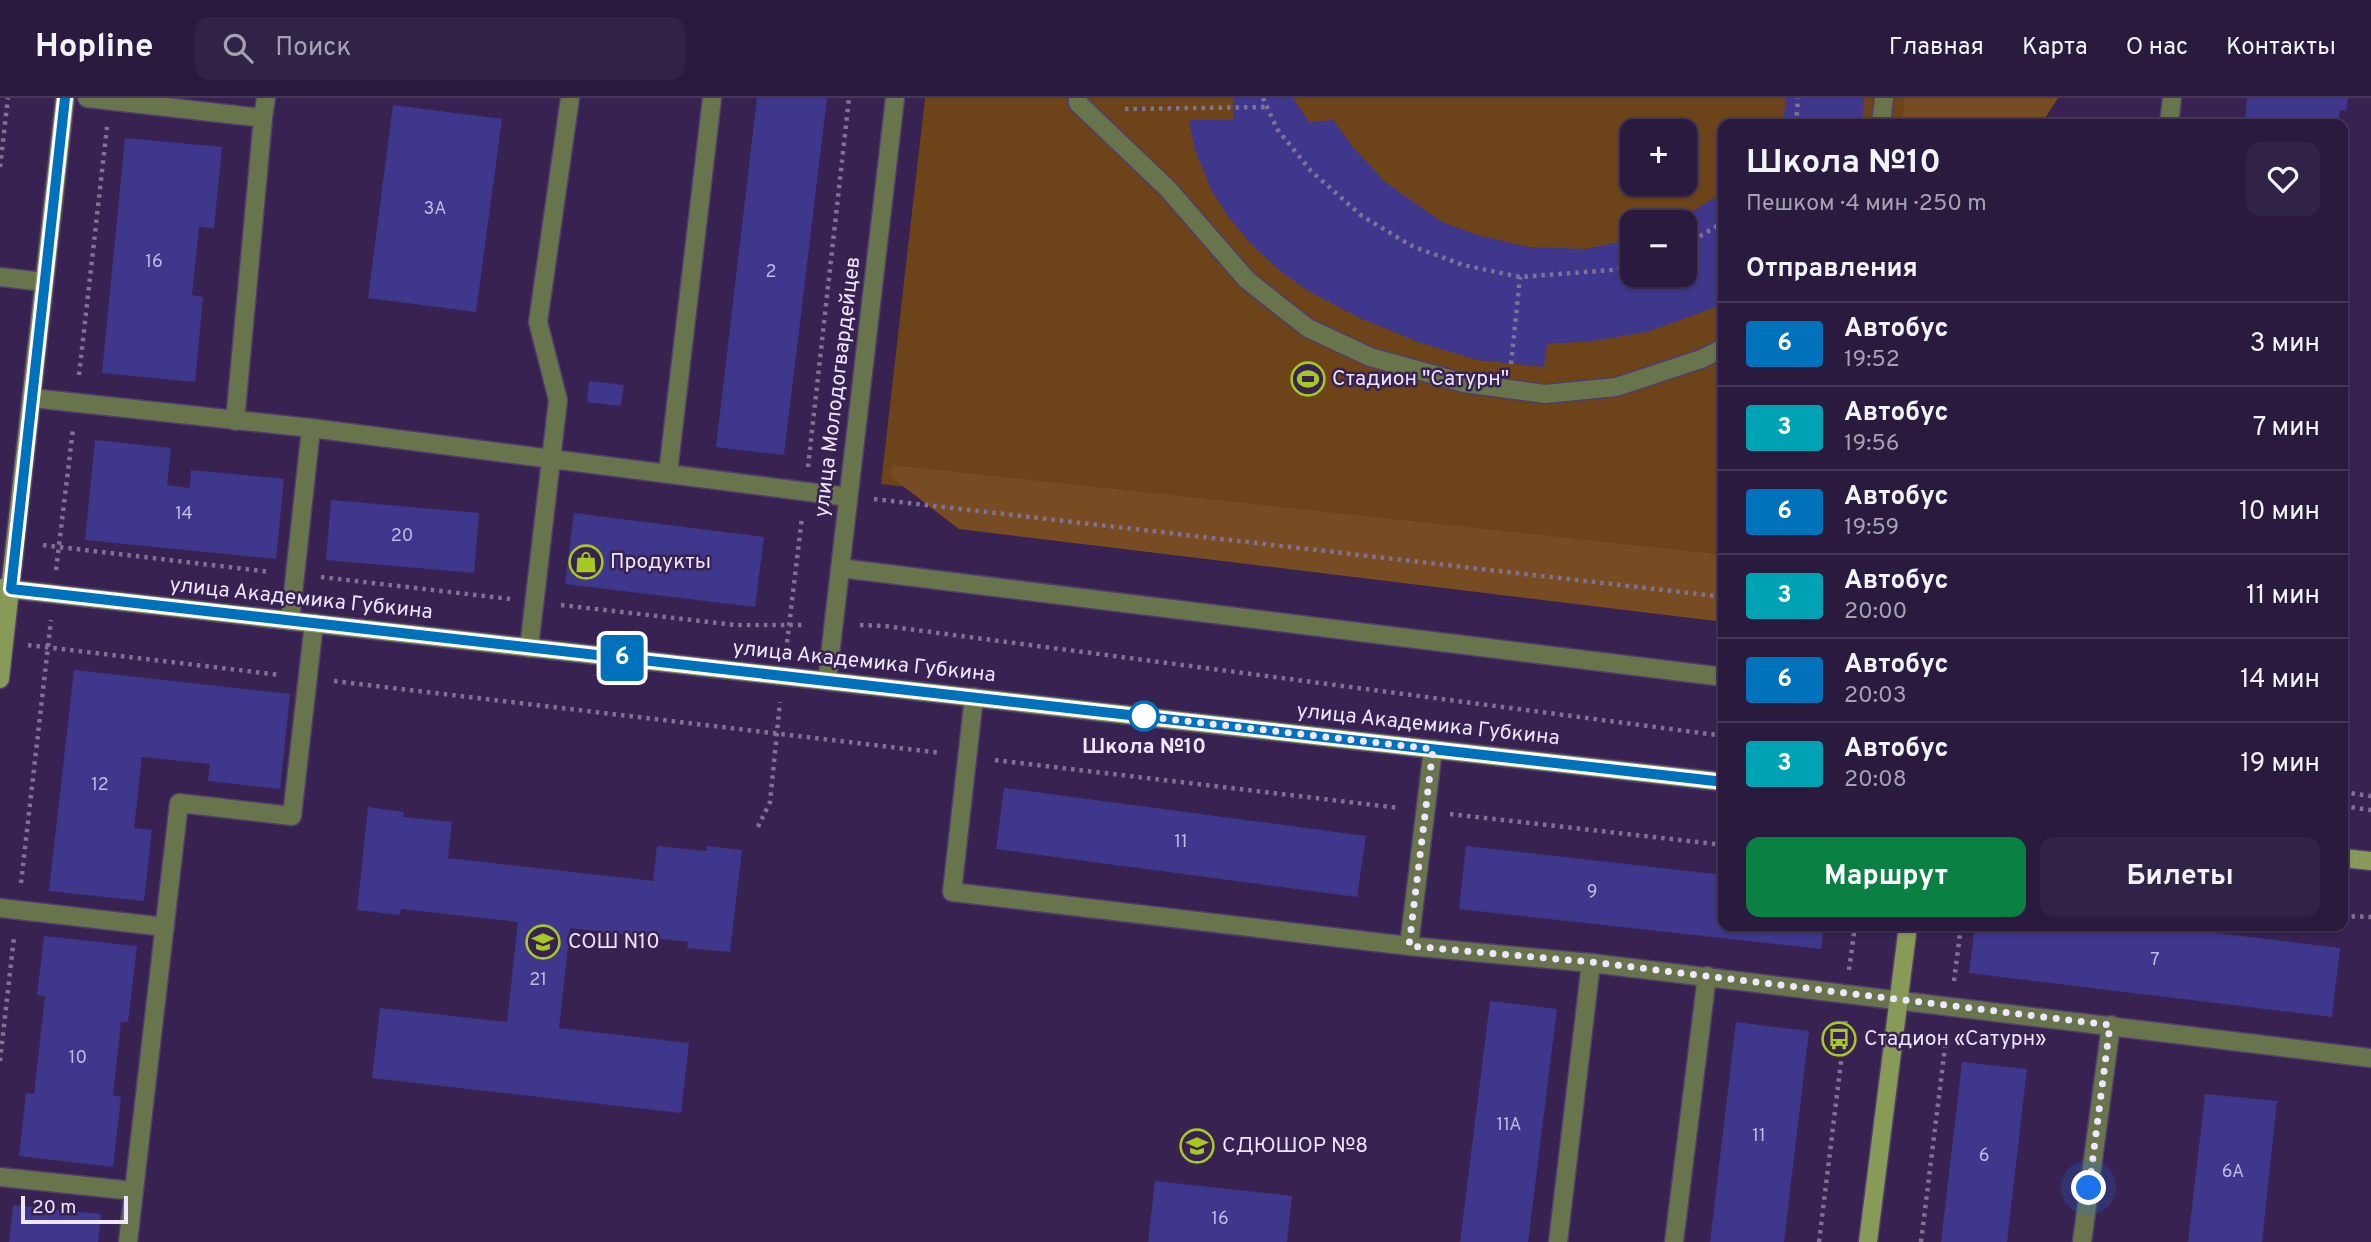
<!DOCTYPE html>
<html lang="ru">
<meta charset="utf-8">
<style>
:root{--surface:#291a3e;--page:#312345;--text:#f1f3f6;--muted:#a5a1b0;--line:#453858;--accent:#0b8043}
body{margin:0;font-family:Overpass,sans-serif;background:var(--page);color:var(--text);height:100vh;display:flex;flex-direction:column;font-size:26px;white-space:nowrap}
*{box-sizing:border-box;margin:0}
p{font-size:23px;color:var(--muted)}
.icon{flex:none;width:38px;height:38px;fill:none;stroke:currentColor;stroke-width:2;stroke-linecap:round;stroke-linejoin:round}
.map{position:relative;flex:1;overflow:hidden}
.side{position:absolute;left:1718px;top:21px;width:630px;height:812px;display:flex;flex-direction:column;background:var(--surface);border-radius:14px;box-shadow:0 2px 5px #0004,0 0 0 2px var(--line)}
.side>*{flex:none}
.badge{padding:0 14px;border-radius:5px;font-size:24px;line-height:46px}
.buttons{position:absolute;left:1620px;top:21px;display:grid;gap:14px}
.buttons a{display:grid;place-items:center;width:77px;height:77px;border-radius:14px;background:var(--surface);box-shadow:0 2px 5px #0004,0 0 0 2px var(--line);font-size:35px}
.scale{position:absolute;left:21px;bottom:18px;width:107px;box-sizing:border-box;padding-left:7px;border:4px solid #eee5fe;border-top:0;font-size:19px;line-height:24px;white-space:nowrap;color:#eee5fe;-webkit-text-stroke:5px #372252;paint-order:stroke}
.you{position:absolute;width:35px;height:35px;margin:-18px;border:5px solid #fff;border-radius:50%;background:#1a73e8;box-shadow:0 0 0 10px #1a73e833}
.map>.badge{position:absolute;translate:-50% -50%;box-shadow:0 0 0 4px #fff}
h2{padding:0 28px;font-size:26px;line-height:63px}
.round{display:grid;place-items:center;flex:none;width:74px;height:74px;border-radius:14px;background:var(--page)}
.headline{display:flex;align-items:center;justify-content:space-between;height:119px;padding:0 28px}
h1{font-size:33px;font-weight:700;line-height:52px}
.button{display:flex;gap:14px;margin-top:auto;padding:14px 28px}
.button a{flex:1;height:80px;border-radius:14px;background:var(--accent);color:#fff;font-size:28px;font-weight:700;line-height:80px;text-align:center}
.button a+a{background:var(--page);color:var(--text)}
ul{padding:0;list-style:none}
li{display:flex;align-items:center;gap:21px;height:84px;padding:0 28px;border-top:2px solid var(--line)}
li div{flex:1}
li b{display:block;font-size:26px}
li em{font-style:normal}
li .badge{min-width:77px;font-weight:700;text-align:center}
header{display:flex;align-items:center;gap:42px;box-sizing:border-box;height:98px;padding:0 35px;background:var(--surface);border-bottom:2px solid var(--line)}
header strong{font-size:33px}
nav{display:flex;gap:38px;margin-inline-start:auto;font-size:24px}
.search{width:490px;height:63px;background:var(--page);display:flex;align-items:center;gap:18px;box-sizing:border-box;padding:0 24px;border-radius:14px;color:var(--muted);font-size:26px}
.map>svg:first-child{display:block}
.green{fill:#6d431a;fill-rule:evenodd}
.forest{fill:#784c22}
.building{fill:#3e378c}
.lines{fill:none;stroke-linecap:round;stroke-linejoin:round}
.lane-casing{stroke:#513d6a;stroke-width:21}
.street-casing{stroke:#513d6a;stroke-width:21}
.secondary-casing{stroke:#513d6a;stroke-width:21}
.path{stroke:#817197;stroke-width:4.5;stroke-dasharray:3.5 5;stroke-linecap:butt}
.lane{stroke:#68744b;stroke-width:18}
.street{stroke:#68744b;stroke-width:18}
.secondary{stroke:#889a58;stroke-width:18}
.line-casing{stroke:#fff;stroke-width:16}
.line{stroke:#0072bc;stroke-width:10}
.walk{stroke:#eee5fe;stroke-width:7;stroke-dasharray:0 12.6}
.stop-dot{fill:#fff;stroke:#0072bc;stroke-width:3.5}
.labels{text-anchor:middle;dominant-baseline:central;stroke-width:5;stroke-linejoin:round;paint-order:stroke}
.number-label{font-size:18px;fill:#c2bae2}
.poi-label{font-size:21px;fill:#eee5fe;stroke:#372252;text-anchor:start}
.street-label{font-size:21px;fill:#eee5fe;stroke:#372252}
.stop-label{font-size:21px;font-weight:bold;fill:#eee5fe;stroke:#372252}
</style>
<header>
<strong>Hopline</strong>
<div class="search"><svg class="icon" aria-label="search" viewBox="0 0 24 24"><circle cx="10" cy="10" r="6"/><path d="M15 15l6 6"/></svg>Поиск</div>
<nav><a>Главная</a><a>Карта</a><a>О нас</a><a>Контакты</a></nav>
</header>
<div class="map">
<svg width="2371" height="1144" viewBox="0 0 2371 1144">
<rect width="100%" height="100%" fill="#372252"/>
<path class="green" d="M925 0H2058L2041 26H1724V476L881 386ZM1633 33H1685V86H1633ZM1633 124H1685V177H1633Z"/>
<path class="forest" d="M1905 0H2058L2041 26H1901Z
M892 367 1724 457V524L959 431 891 379Z"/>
<path class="building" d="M757 0H827L784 357 716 349Z
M1234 0H1293L1309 24 1333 22 1352 48 1385 84 1442 124 1481 138 1528 149 1585 151 1633 141V177H1685V124H1675L1724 94V206L1647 234 1592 243 1547 246 1544 269 1477 262 1418 244 1360 220 1308 193 1280 173 1251 146 1227 117 1211 91 1195 52 1189 22H1233Z
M1786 0H1864L1862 26H1783Z
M2247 0H2348L2346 13 2340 12 2338 26H2245Z
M393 7 502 21 476 214 368 200Z
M125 40 222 49 214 130 199 129 192 197 203 199 195 284 102 275Z
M589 283 624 287 621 308 587 304Z
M95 342 171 350 167 387 190 390 191 372 284 381 276 461 85 442Z
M331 402 479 415 474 475 326 462Z
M574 415 764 439 755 509 565 486Z
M74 572 290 596 280 691 208 683 210 666 142 659 134 730 152 732 144 803 49 793Z
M1004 690 1366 738 1357 799 996 751Z
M368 709 404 714 403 719 452 724 448 760 653 783 657 748 706 753 707 748 742 752 730 854 687 850 688 844 570 830 559 930 689 945 681 1015 372 980 380 910 507 924 518 824 401 811 400 817 357 812Z
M1466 748 1724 777V828H1824L1821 851 1459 811Z
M1975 828H2159L2340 850 2332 919 1969 875Z
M44 838 137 848 128 924H121L113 997 121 999 113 1069 19 1058 26 995 34 996 45 898 37 897Z
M1490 903 1557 911 1528 1144H1460Z
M1736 924 1809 933 1784 1144H1710Z
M1962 964 2027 971 2007 1144H1941Z
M2205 996 2277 1003 2262 1144H2188Z
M1155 1083 1292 1098 1287 1144H1148Z
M13 1107 101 1116 98 1144H9Z"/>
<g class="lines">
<defs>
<path id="lane" d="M87 0 263 20 266 0
M1078 0V5L1168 91 1247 182 1308 230 1370 259 1464 285 1545 296 1616 289 1701 261 1724 250
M1881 26 1884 0
M2169 26 2172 0
M0 179 44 184
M32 300 311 330 848 399
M235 323 263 20
M668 375 712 0
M840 470 1724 579
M290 523 311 330
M529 550 558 302 538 224 570 0
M974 599 952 794 1409 848 1591 865 2371 960
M0 810 165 829
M1409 848 1433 651
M0 1079 134 1093
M128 1144 179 705 292 718 314 525
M1558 1144 1591 865
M1674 1144 1707 878
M2082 1144 2111 927"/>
<path id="street" d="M827 583 895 0"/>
<path id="secondary" d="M0 490 1724 684
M0 581 65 0
M2343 760 2371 763
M1868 1144 1908 828"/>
</defs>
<use href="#lane" class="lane-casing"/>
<use href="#street" class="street-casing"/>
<use href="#secondary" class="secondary-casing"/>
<path class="path" d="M1263 0 1277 31 1311 73 1362 118 1412 148 1463 167 1520 179 1611 172 1633 167
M1125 11 1267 9
M1796 26 1798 0
M0 69 8 0
M1685 147 1724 124
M1511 266 1520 179
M79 277 107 29
M808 369 849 0
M874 401 1724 499
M43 447 270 474
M56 472 73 331
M321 479 510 501
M561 507 735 527H806
M860 527 885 528 1724 638
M28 547 280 577
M786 553 802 419
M334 583 941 655
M995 662 1399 710
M2343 694 2371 698
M2343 708 2371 712
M1450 716 1724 747
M758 729 770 704 780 604
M21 785 51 522
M2343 818 2371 819
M1849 872 1855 828
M1954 883 1961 828
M0 963 14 839
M1819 1144 1846 923
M1921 1144 1947 933"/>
<use href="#lane" class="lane"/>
<use href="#street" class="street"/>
<use href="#secondary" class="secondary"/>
</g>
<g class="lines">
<defs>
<path id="line" d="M65 0 11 491 1724 684"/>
</defs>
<use href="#line" class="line-casing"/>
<use href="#line" class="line"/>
<path class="walk" d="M1144 618H1141L1433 651 1409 848 1591 864 2110 927 2089 1090"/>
</g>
<defs>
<symbol id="stadium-ring" viewBox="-11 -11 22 22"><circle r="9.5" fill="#372252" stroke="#a6c822" stroke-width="1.5"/><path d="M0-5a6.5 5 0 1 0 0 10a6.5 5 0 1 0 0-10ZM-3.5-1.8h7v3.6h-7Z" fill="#a6c822"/></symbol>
<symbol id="shop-ring" viewBox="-11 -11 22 22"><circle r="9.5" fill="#372252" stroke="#a6c822" stroke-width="1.5"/><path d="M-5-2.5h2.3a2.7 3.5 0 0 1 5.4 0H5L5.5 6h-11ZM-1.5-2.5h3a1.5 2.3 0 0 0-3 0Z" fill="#a6c822"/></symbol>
<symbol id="school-ring" viewBox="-11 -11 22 22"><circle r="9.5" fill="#372252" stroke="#a6c822" stroke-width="1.5"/><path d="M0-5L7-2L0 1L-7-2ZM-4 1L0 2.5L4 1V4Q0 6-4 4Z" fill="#a6c822"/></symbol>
<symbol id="bus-ring" viewBox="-11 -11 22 22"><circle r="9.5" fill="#372252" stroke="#a6c822" stroke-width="1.5"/><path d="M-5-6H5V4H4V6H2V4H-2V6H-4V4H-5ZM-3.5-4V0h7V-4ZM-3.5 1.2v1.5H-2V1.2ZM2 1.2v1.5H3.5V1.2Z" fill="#a6c822"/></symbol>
</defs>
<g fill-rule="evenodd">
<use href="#stadium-ring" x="1289" y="262" width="38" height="38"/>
<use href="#shop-ring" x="567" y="445" width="38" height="38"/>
<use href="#school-ring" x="524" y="825" width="38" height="38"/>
<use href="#bus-ring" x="1820" y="922" width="38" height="38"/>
<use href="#school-ring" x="1178" y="1029" width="38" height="38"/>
</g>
<circle class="stop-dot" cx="1144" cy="618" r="14"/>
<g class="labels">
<g class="number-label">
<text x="435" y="111">3А</text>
<text x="154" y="164">16</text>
<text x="771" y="174">2</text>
<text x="184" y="416">14</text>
<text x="402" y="438">20</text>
<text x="100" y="687">12</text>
<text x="1181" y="744">11</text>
<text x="1592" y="794">9</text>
<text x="2155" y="862">7</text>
<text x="538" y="882">21</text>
<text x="78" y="960">10</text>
<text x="1509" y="1027">11А</text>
<text x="1759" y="1038">11</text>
<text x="1984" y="1058">6</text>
<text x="2233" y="1074">6А</text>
<text x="1220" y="1121">16</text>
</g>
<g class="poi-label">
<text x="1332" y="281">Стадион "Сатурн"</text>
<text x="610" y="464">Продукты</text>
<text x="568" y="844">СОШ N10</text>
<text x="1864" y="941">Стадион «Сатурн»</text>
<text x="1222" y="1048">СДЮШОР №8</text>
</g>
<g class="street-label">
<text transform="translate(838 289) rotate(-83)">улица Молодогвардейцев</text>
<text transform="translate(301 501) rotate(6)">улица Академика Губкина</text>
<text transform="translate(864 564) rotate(6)">улица Академика Губкина</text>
<text transform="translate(1428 627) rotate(6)">улица Академика Губкина</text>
</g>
<g class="stop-label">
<text x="1144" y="649">Школа №10</text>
</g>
</g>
</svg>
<div class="buttons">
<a>+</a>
<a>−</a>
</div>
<div class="scale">20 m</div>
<div class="you" style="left:2089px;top:1090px"></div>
<b class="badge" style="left:622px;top:560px;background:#0072bc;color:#fff">6</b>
<section class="side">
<div class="headline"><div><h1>Школа №10</h1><p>Пешком · 4 мин · 250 m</p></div><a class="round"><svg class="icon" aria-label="heart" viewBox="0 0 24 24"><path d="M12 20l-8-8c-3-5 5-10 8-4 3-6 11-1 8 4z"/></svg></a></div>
<h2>Отправления</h2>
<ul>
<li><span class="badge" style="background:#0072bc;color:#fff">6</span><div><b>Автобус</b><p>19:52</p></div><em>3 мин</em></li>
<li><span class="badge" style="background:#00a3b4;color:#fff">3</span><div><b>Автобус</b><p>19:56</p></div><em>7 мин</em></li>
<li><span class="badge" style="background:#0072bc;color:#fff">6</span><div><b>Автобус</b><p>19:59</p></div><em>10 мин</em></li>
<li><span class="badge" style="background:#00a3b4;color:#fff">3</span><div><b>Автобус</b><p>20:00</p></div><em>11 мин</em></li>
<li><span class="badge" style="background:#0072bc;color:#fff">6</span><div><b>Автобус</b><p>20:03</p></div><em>14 мин</em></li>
<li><span class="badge" style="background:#00a3b4;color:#fff">3</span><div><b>Автобус</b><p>20:08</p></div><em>19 мин</em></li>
</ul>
<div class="button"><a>Маршрут</a><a>Билеты</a></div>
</section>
</div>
